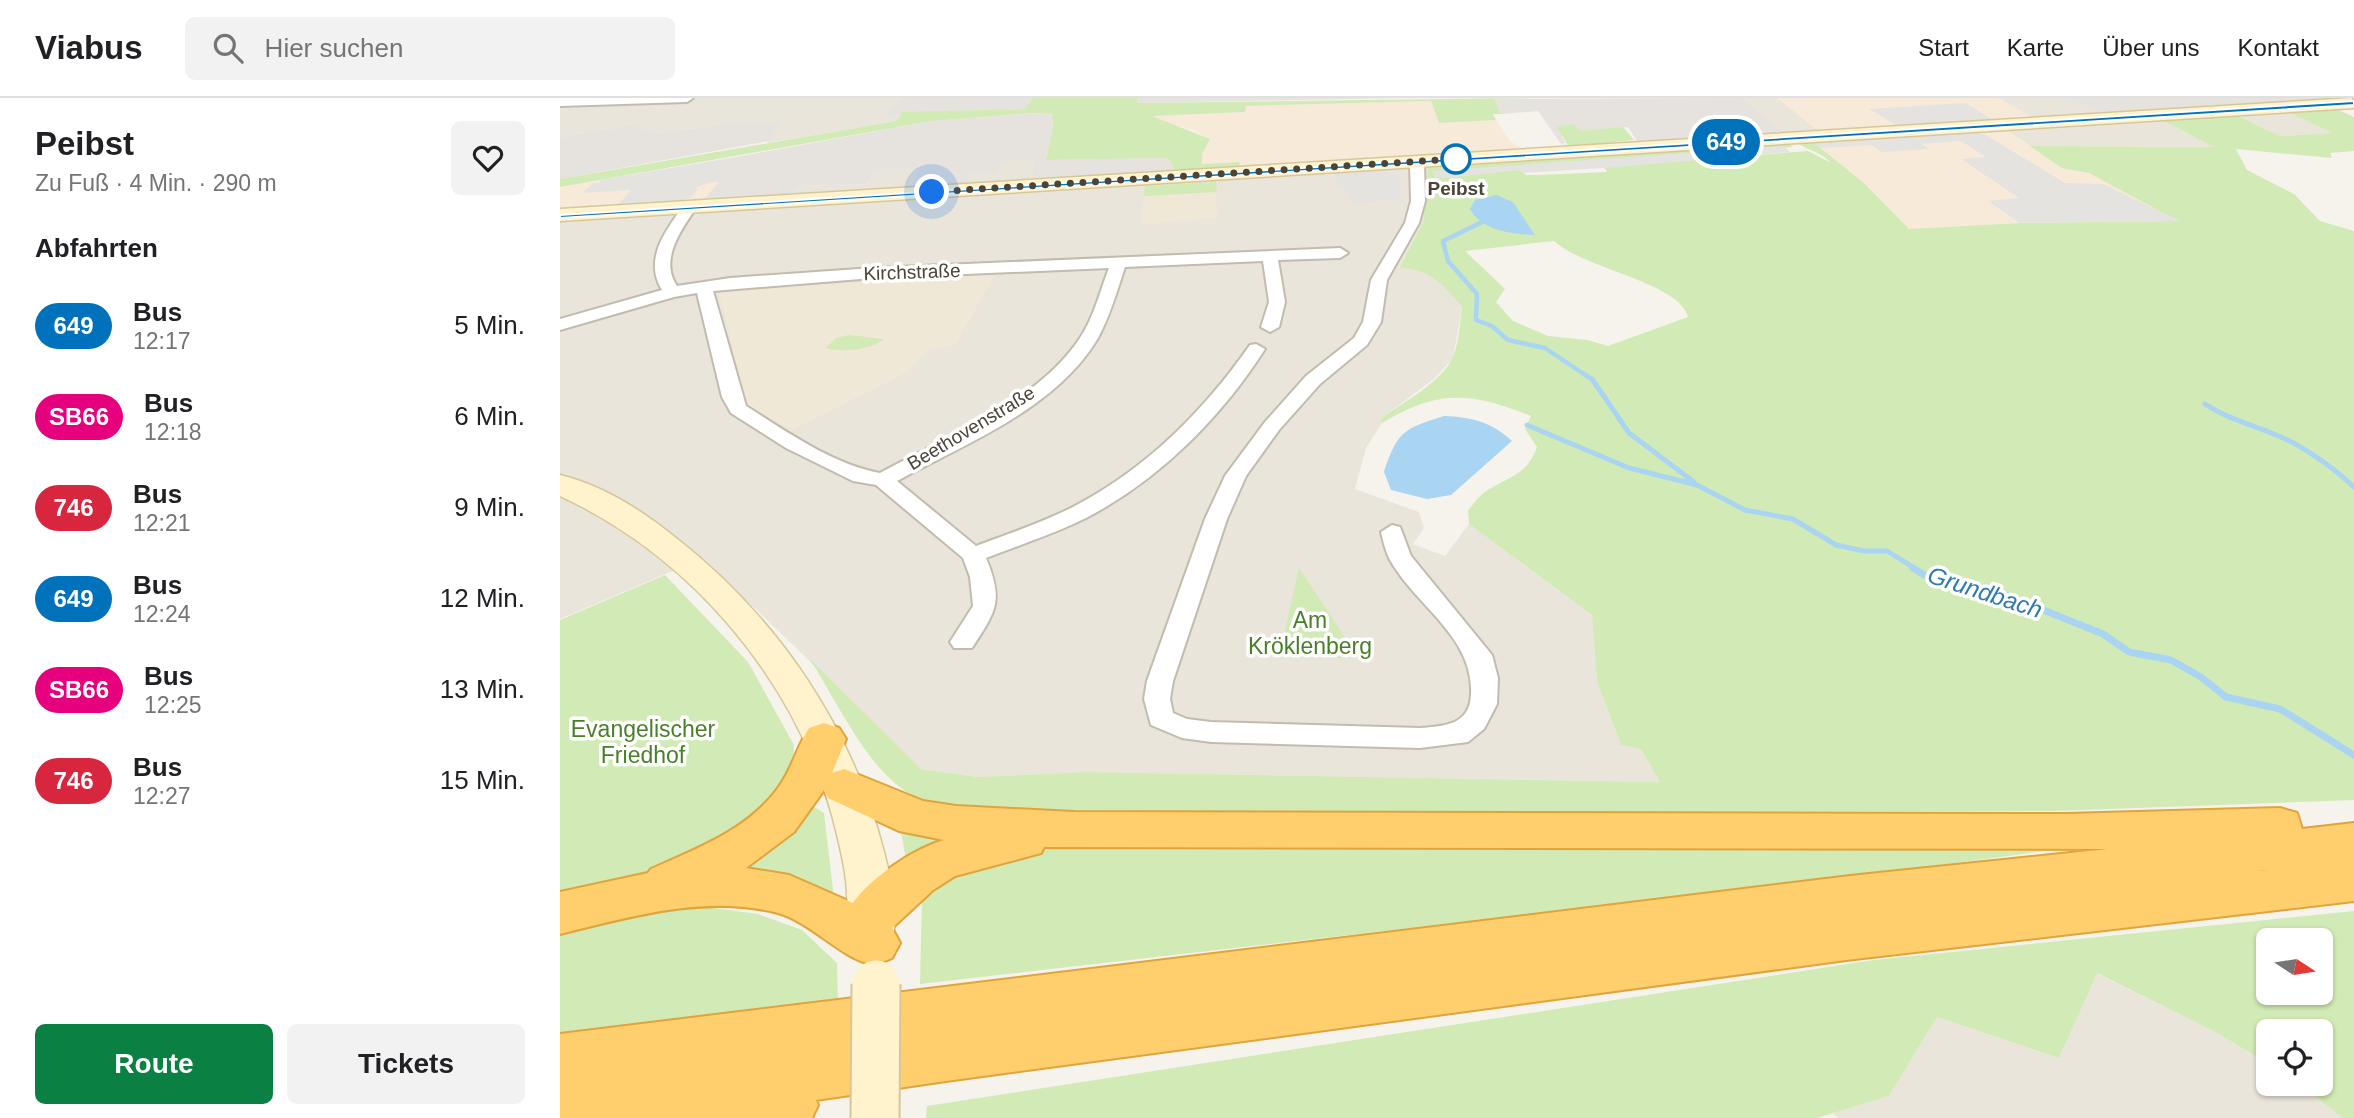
<!DOCTYPE html>
<html lang="de">
<meta charset="utf-8">
<style>
:root{--surface:#fff;--page:#f2f2f2;--text:#202124;--muted:#757577;--line:#e0e0e0;--accent:#0b8043}
body{margin:0;font-family:Helvetica,sans-serif;background:var(--page);color:var(--text);height:100vh;display:flex;flex-direction:column;font-size:26px;white-space:nowrap}
*{box-sizing:border-box;margin:0}
p{font-size:23px;color:var(--muted)}
.icon{flex:none;width:38px;height:38px;fill:none;stroke:currentColor;stroke-width:2;stroke-linecap:round;stroke-linejoin:round}
.map{position:relative;flex:1;overflow:hidden}
.panel{display:flex;flex-direction:column;background:var(--surface);width:560px}
.panel>*{flex:none}
.badge{padding:0 14px;border-radius:23px;font-size:24px;line-height:46px}
.needle{width:46px;rotate:102deg}
.fabs{position:absolute;left:1696px;top:830px;display:grid;gap:14px}
.fabs a{display:grid;place-items:center;width:77px;height:77px;border-radius:10px;background:var(--surface);box-shadow:0 2px 5px #0004;font-size:35px}
.you{position:absolute;width:35px;height:35px;margin:-18px;border:5px solid #fff;border-radius:50%;background:#1a73e8;box-shadow:0 0 0 10px #1a73e833}
.map>.badge{position:absolute;translate:-50% -50%;box-shadow:0 0 0 4px #fff}
h2{padding:0 35px;font-size:26px;line-height:63px}
.round{display:grid;place-items:center;flex:none;width:74px;height:74px;border-radius:10px;background:var(--page)}
.head{display:flex;align-items:center;justify-content:space-between;height:119px;padding:0 35px}
h1{font-size:33px;font-weight:600;line-height:52px}
.action{display:flex;gap:14px;margin-top:auto;padding:14px 35px}
.action a{flex:1;height:80px;border-radius:10px;background:var(--accent);color:#fff;font-size:28px;font-weight:600;line-height:80px;text-align:center}
.action a+a{background:var(--page);color:var(--text)}
ul{padding:0;list-style:none}
li{display:flex;align-items:center;gap:21px;height:91px;padding:0 35px}
li div{flex:1}
li b{display:block;font-size:26px}
li em{font-style:normal}
li .badge{min-width:77px;font-weight:700;text-align:center}
header{display:flex;align-items:center;gap:42px;box-sizing:border-box;height:98px;padding:0 35px;background:var(--surface);border-bottom:2px solid var(--line)}
header strong{font-size:33px}
nav{display:flex;gap:38px;margin-inline-start:auto;font-size:24px}
.search{width:490px;height:63px;background:var(--page);display:flex;align-items:center;gap:18px;box-sizing:border-box;padding:0 24px;border-radius:10px;color:var(--muted);font-size:26px}
main{display:flex;flex:1;min-height:0}
.map>svg:first-child{display:block}
.residential{fill:#eae5da}
.commercial{fill:#f7ead8}
.industrial{fill:#e6e2dd}
.education{fill:#efe8d6}
.green{fill:#d2eab5;fill-rule:evenodd}
.parking{fill:#e5e3e0}
.water{fill:#a9d4f2}
.lines{fill:none;stroke-linecap:round;stroke-linejoin:round}
.stream-far2{stroke:#a9d4f2;stroke-width:4.5}
.stream-far1{stroke:#a9d4f2;stroke-width:5}
.stream{stroke:#a9d4f2;stroke-width:7}
.minor-casing{stroke:#c2bbae;stroke-width:4}
.secondary-casing{stroke:#d6c79b;stroke-width:3}
.motorway-casing{stroke:#e0a43c;stroke-width:4}
.minor{fill:#fff;fill-rule:evenodd}
.secondary{fill:#fff3cd;fill-rule:evenodd}
.motorway{fill:#ffcf6e;fill-rule:evenodd}
.secondary-bridge-casing{stroke:#d6c79b;stroke-width:51;stroke-linecap:butt}
.secondary-bridge{stroke:#fff3cd;stroke-width:47}
.line{fill:#0072bc;stroke:#fff;stroke-width:2}
.walk{stroke:#4b4439;stroke-width:7;stroke-dasharray:0 12.6}
.stop-dot{fill:#fff;stroke:#0072bc;stroke-width:3.5}
.labels{text-anchor:middle;dominant-baseline:central;stroke-width:7;stroke-linejoin:round;paint-order:stroke}
.far-stop-label{font-size:19px;font-weight:bold;fill:#4b4439;stroke:#fff}
.far-street-label{font-size:19px;fill:#4b4439;stroke:#fff}
.park-label{font-size:23px;fill:#4a7f2a;stroke:#fff}
.water-label{font-size:24px;font-style:italic;fill:#2e7ab2;stroke:#fff}
</style>
<header>
<strong>Viabus</strong>
<div class="search"><svg class="icon" aria-label="search" viewBox="0 0 24 24"><circle cx="10" cy="10" r="6"/><path d="M15 15l6 6"/></svg>Hier suchen</div>
<nav><a>Start</a><a>Karte</a><a>Über uns</a><a>Kontakt</a></nav>
</header>
<main>
<section class="panel">
<div class="head"><div><h1>Peibst</h1><p>Zu Fuß · 4 Min. · 290 m</p></div><a class="round"><svg class="icon" aria-label="heart" viewBox="0 0 24 24"><path d="M12 20l-8-8c-3-5 5-10 8-4 3-6 11-1 8 4z"/></svg></a></div>
<h2>Abfahrten</h2>
<ul>
<li><span class="badge" style="background:#0072bc;color:#fff">649</span><div><b>Bus</b><p>12:17</p></div><em>5 Min.</em></li>
<li><span class="badge" style="background:#e6007e;color:#fff">SB66</span><div><b>Bus</b><p>12:18</p></div><em>6 Min.</em></li>
<li><span class="badge" style="background:#d7263d;color:#fff">746</span><div><b>Bus</b><p>12:21</p></div><em>9 Min.</em></li>
<li><span class="badge" style="background:#0072bc;color:#fff">649</span><div><b>Bus</b><p>12:24</p></div><em>12 Min.</em></li>
<li><span class="badge" style="background:#e6007e;color:#fff">SB66</span><div><b>Bus</b><p>12:25</p></div><em>13 Min.</em></li>
<li><span class="badge" style="background:#d7263d;color:#fff">746</span><div><b>Bus</b><p>12:27</p></div><em>15 Min.</em></li>
</ul>
<div class="action"><a>Route</a><a>Tickets</a></div>
</section>
<div class="map">
<svg width="1794" height="1020" viewBox="0 0 1794 1020">
<rect width="100%" height="100%" fill="#f6f3ec"/>
<path class="residential" d="M0 0H341L324 16H340L337 23 207 45 221 26H166L98 35 73 27 0 39Z
M1183 0H1218L1261 35 1227 37Z
M1438 0H1510L1556 24 1600 21 1656 49 1470 48 1445 31 1474 21Z
M1726 13 1774 35 1720 38 1674 16Z
M893 56 887 69 868 70 863 125 839 169 860 171 882 184 902 209 893 260 875 280 821 321 822 325 806 350 795 391 859 414 864 430 853 446 885 458 909 426 1032 517 1037 583 1061 647 1081 651 1101 684 527 674 417 679 361 671 143 460 0 521V113L237 88 306 86 315 72 359 71 348 91 410 76 436 74 441 64 475 63 469 84Z
M1536 875 1659 936 1708 966V985H1738L1783 1020H1278L1273 1015 1329 998 1377 919 1499 960Z"/>
<path class="commercial" d="M1218 0H1438L1476 21 1445 31 1470 48 1656 49 1620 123 1460 125 1349 131 1305 86 1243 36 1260 34Z
M871 3 879 25 936 22 950 43 965 52 680 70 679 64 642 66V56L650 42 635 33 601 23 591 18 684 14 685 8Z
M170 60 152 84 160 83 141 104 0 113V89Z"/>
<path class="industrial" d="M341 0H473L464 11 323 17Z
M577 0H840L576 5Z
M1183 0 1227 37 1079 46 1068 29 1021 33 1002 39 1006 45 1001 46 978 13 941 16 933 1Z
M1510 0H1794L1616 11 1556 24Z
M492 14 493 30 486 62 608 60 617 75 469 85 475 63 441 64 436 75 410 76 405 89 348 92 359 71 315 72 306 86 237 88 229 99 141 104 159 84H150L170 60 372 23Z
M166 26H221L209 43 0 81V39L73 27 98 35Z"/>
<path class="education" d="M656 84 657 119 581 127 585 88Z
M436 175 395 247 368 251 345 275 228 334 186 306 159 193 311 184 317 179Z"/>
<path class="green" d="M473 0H577V5L973 0 934 1 941 16H933L936 22 879 25 871 3 686 8 685 14 592 18 650 41 642 56V66L679 64 680 70 617 75 608 60 486 62 493 30 492 15H475L372 23 0 89V81L336 23 342 14 464 11Z
M1774 10 1794 19V53L1770 55 1772 60 1676 51 1687 72 1734 96 1760 123 1794 133V702L1494 713 514 716C464 714 382 721 341 690 303 662 275 600 249 560L361 671 417 679 527 674 1100 684 1081 651 1061 647 1037 583 1032 517 909 426 908 412C914 406 920 396 928 392 950 378 968 376 977 349L965 331 971 318C911 294 879 291 822 325L821 321C843 304 881 285 893 259 899 244 900 224 902 209 883 186 870 171 839 170L863 125 868 70 1228 45 1233 49 926 70 925 74 961 72 966 77H977L1047 74 1044 69 1248 53 1271 65C1259 52 1249 54 1237 44L1252 43 1305 86 1349 131 1460 125 1618 123 1529 75 1502 70 1470 48 1654 49 1600 21 1674 16 1720 38 1772 35 1726 13ZM994 143C1024 171 1119 184 1128 219L1048 248 1027 242 988 238 953 223 936 204 945 191 905 153Z
M1013 26 1021 33 1063 29 1074 42 1009 49 997 29Z
M656 84 657 94 584 98 585 88Z
M289 237 324 241C311 252 282 255 266 250L276 240Z
M739 470 799 560H719Z
M105 477 188 564 234 647 233 673 215 707 137 761 0 801V522Z
M251 707 264 715 274 800 177 779 191 757Z
M340 727 404 742 347 768Z
M1494 743 1500 751 1278 781 360 886 362 799C407 761 446 758 502 749Z
M117 805 198 816 242 832 277 865 278 906 0 938V828Z
M1794 813V1020H1783L1738 985H1760V933H1708V966L1659 936 1537 875 1499 960 1377 919 1329 998 1257 1020H366L367 1008 1314 862ZM1708 842H1760V894H1708Z"/>
<path class="parking" d="M1406 5 1436 24 1340 29 1309 11Z
M1210 23 1223 33 1108 39 1096 34 1195 28 1191 24Z
M1408 33 1424 36 1505 85 1543 86 1620 123 1460 125 1428 103 1459 100 1401 61 1426 59 1401 43 1362 46 1369 51 1321 54 1311 47 1260 50 1252 43 1289 44 1287 41 1320 39 1334 41 1331 38Z
M1224 48 1230 54 1044 70 963 75 960 72 875 81 873 73Z
M170 60 150 84 135 90 138 91 130 100 117 103 58 107 71 92 22 95 33 85H40V82Z
M820 73 841 77 840 101 791 106 787 93 775 83 773 75Z"/>
<path class="water" d="M936 97 953 104 975 137C952 136 922 133 910 111L915 102Z
M884 318C911 319 932 324 952 343L891 397 867 401 831 392 824 374C838 333 843 331 884 318Z"/>
<g class="lines">
<path class="stream-far2" d="M922 124 883 143 888 163 917 196 916 222 932 228 948 242 985 250 1027 278"/>
<path class="stream-far1" d="M1024 276 1032 281 1069 335 1134 384
M1645 306C1669 322 1695 327 1721 339 1748 351 1773 370 1794 389
M967 327 1069 370 1137 387 1185 412 1233 421 1276 447 1304 453H1327L1356 471"/>
<path class="stream" d="M1353 470 1376 484 1428 490 1543 536 1569 554 1611 562 1641 579 1666 599 1720 611 1794 657"/>
<defs>
<path id="minor" d="M0 0H133L127 4 0 8Z
M857 60 864 64 865 103 859 125 827 182 821 224 807 247 760 286 719 332 686 378 667 421 613 583 610 601 613 615 627 621 651 624 860 630C885 628 910 627 911 596 914 538 854 507 829 460 825 452 823 442 821 434L832 427 840 429 851 458 932 557 938 580 937 606 924 631 908 644 860 650 651 644 622 640 591 627 584 601 587 583 645 421 665 378 705 324 746 278 794 240 803 224 811 182 845 125 851 103 850 64Z
M129 106 136 110C121 132 99 162 117 188L170 180 313 170 780 150 788 155 780 160 718 162 725 204 719 229 710 234 701 229 709 204 703 163 565 169C557 193 550 218 538 240 496 311 406 345 337 383L416 448C448 436 481 425 511 410 584 373 644 313 690 247L696 246 705 251C661 320 599 382 526 420 494 436 459 447 426 460 444 503 436 513 412 550H394L390 544 413 508 410 479 403 460 316 387 293 383 226 350 171 315 162 299 137 195 114 199 0 232V221L102 192C83 161 106 132 124 107ZM549 170C540 193 534 219 520 240 476 306 387 338 320 375 272 366 226 333 186 308L153 193 313 180Z"/>
<path id="secondary" d="M1792 0 1794 10 0 123V111Z
M0 377C42 387 83 413 116 440 218 520 292 629 324 754 331 782 342 822 329 848L313 853 297 848C285 825 289 800 285 775 282 756 277 736 272 717 233 579 130 458 0 398Z"/>
<path id="motorway" d="M264 625 279 630 286 641 272 675 284 671 363 703 396 708 514 714 1506 716 1720 710 1737 715 1742 731 1794 725V763L1698 773 1794 763V803L1286 862 386 983 256 1002 258 1007 252 1020H0V936L1290 778 1548 751 484 749 481 755 395 778 373 792 332 830 340 845 332 860C326 862 318 867 312 866 283 862 251 824 218 815 146 796 70 819 0 836V794L88 775 91 771C138 750 193 730 222 684 233 667 238 647 249 630ZM264 692 268 700 339 733 384 742C355 750 310 780 293 805L229 777 186 770 234 734Z"/>
</defs>
<use href="#minor" class="minor-casing"/>
<use href="#secondary" class="secondary-casing"/>
<use href="#motorway" class="motorway-casing"/>
<use href="#minor" class="minor"/>
<use href="#secondary" class="secondary"/>
<use href="#motorway" class="motorway"/>
<defs>
<path id="secondary-bridge" d="M315 1020 316 886"/>
</defs>
<use href="#secondary-bridge" class="secondary-bridge-casing"/>
<use href="#secondary-bridge" class="secondary-bridge"/>
</g>
<path class="line" d="M1794 3V7L0 120V117Z"/>
<g class="lines">
<path class="walk" d="M372 94 896 61"/>
</g>
<circle class="stop-dot" cx="896" cy="61" r="14"/>
<g class="labels">
<g class="far-stop-label">
<text x="896" y="90">Peibst</text>
</g>
<g class="far-street-label">
<text transform="translate(352 174) rotate(-2)">Kirchstraße</text>
<text transform="translate(411 330) rotate(-31)">Beethovenstraße</text>
</g>
<g class="park-label">
<text x="750" y="522">Am<tspan x="750" dy="26">Kröklenberg</tspan></text>
<text x="83" y="631">Evangelischer<tspan x="83" dy="26">Friedhof</tspan></text>
</g>
<g class="water-label">
<text transform="translate(1425 494) rotate(18)">Grundbach</text>
</g>
</g>
</svg>
<div class="fabs">
<a><svg class="needle" viewBox="-14 -14 28 28"><path d="M0-13l5 13h-10z" fill="#e53935"/><path d="M0 13l5-13h-10z" fill="#757577"/></svg></a>
<a><svg class="icon" aria-label="locate" viewBox="0 0 24 24"><circle cx="12" cy="12" r="6"/><path d="M12 2v4M12 18v4M2 12h4M18 12h4"/></svg></a>
</div>
<div class="you" style="left:372px;top:94px"></div>
<b class="badge" style="left:1166px;top:44px;background:#0072bc;color:#fff">649</b>
</div>
</main>
